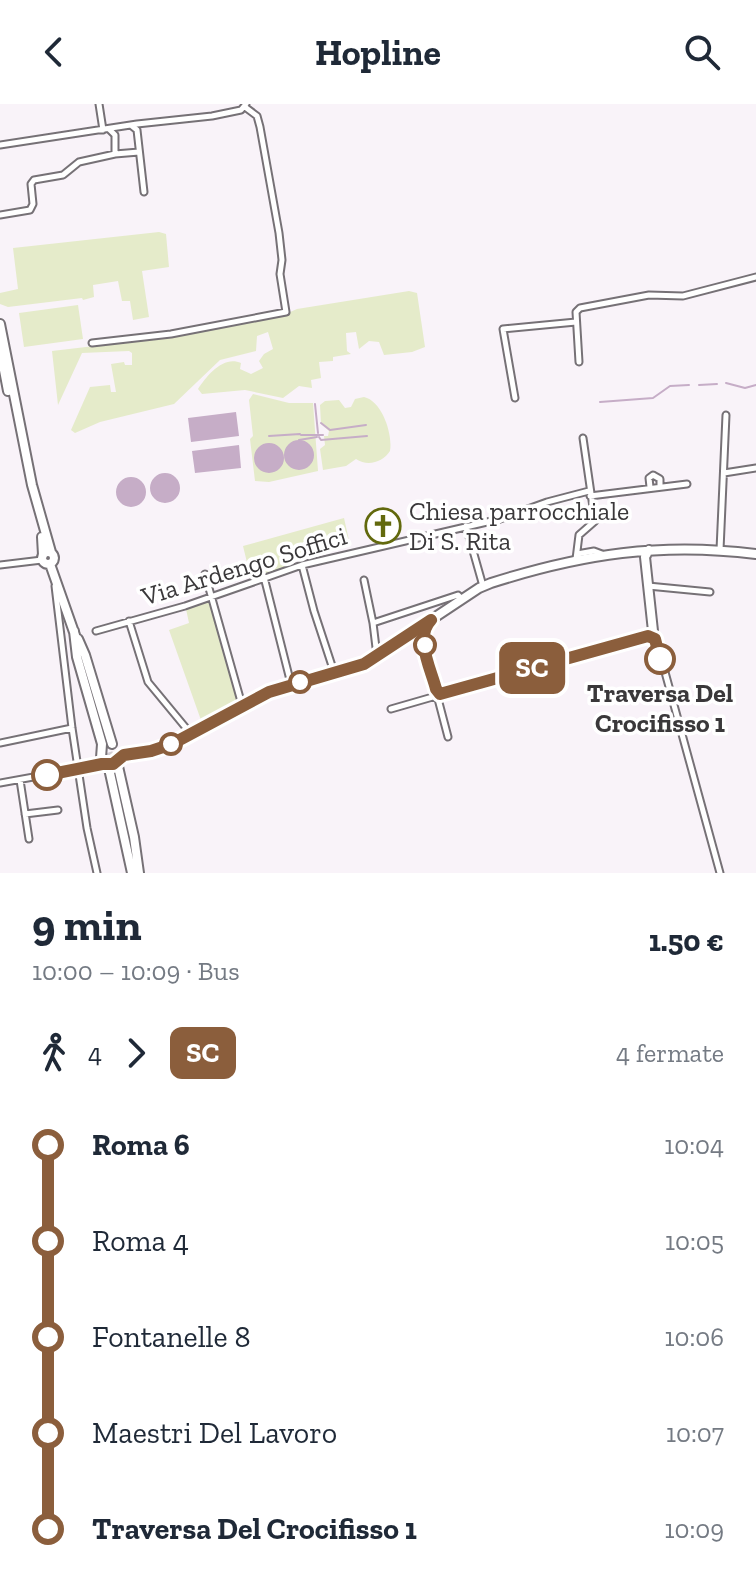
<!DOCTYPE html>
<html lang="it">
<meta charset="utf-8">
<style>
:root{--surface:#fff;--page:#f6f6f7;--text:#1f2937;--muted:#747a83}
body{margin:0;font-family:"Zilla Slab",serif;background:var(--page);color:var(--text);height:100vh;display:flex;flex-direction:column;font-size:30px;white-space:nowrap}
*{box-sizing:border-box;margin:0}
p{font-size:26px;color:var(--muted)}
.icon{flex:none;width:44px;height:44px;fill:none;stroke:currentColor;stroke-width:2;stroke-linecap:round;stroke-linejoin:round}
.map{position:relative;height:769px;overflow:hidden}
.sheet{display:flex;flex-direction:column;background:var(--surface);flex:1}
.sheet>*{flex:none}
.badge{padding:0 16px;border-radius:12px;font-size:28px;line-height:52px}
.map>.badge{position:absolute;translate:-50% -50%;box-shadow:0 0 0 4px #fff}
.legs{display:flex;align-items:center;gap:12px;height:88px;padding:0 32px;font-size:26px}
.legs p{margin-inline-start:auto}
.headline{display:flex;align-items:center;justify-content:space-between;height:136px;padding:0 32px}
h1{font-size:44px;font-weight:700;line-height:60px}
ul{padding:0 32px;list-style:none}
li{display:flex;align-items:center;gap:28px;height:96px;font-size:30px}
li i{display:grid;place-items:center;width:12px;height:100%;margin:0 10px;background:currentColor}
li i::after{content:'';width:20px;height:20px;margin:-10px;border:6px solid;border-radius:50%;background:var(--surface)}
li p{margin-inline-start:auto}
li:first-child i{background:linear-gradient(#0000 50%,currentColor 0)}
li:last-child i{background:linear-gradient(currentColor 50%,#0000 0)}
header{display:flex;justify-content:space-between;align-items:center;height:104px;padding:0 32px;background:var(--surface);font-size:36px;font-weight:700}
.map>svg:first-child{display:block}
.green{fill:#e5ebca}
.water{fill:#c6adc7}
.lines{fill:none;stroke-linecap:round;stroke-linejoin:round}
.stream{stroke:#c6adc7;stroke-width:2}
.major-tunnel{stroke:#d3ced3;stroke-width:8;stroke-dasharray:8 4;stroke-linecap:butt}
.minor-casing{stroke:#767176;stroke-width:9}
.major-casing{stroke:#767176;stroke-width:12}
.minor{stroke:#fff;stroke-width:5}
.major{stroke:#fff;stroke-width:8}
.line-1-casing{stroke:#fff;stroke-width:18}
.line-1{stroke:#8b5e3c;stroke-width:12}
.stop-1-dot{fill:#fff;stroke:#8b5e3c;stroke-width:4}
.labels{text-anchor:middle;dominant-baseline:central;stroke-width:7;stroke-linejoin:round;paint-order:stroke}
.poi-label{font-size:26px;fill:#3a383a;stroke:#fff;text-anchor:start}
.street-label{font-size:26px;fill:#3a383a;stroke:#fff}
.stop-label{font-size:26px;font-weight:bold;fill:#3a383a;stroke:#fff}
</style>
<header><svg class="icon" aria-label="back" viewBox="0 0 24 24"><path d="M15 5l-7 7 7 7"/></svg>Hopline<svg class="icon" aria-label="search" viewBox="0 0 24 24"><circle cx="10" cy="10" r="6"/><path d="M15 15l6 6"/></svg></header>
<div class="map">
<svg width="756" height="769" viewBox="0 0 756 769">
<rect width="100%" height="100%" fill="#f9f3f9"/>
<path class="green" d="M159 128 166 130 169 163 142 167 149 213 133 216 130 197H122L118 177 93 181 94 193 83 196 82 194 8 203 0 200V189L18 185 13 144Z
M409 187 417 189 425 243 412 248 384 251 379 238 369 237 359 245 356 228 346 229 347 247 351 250 333 253V257L319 258 321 274 311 276 312 284 299 282 283 294 245 286 202 290 198 285C207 271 224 251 241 259L240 265 251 270 263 264 259 257 264 250 273 245 268 228 257 232 256 247 220 256 174 300 100 318 75 329 71 326 90 283 110 281 111 288H116L111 260 124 258 125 261H132V249L129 247 82 249 58 301 52 247 171 233 281 212 297 205Z
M78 201 83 235 24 243 19 209Z
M253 290 289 299H313L318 367 269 378 255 377 250 335 253 332 249 296Z
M364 293C382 297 393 330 390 347 383 358 368 363 356 355L346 362 323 366 320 345 325 341 324 332H328L329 327 321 320 320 301 325 297 339 296 345 304 351 303 355 295Z
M344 414 350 441 290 456 284 464 251 475 243 442Z
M212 496 239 597 202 619 169 526 189 519 186 505Z"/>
<path class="water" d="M236 308 239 332 191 338 188 314Z
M284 351a15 15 0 1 1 30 0a15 15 0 1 1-30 0Z
M254 354a15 15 0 1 1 30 0a15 15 0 1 1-30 0Z
M239 341 241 364 195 369 192 347Z
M150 384a15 15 0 1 1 30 0a15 15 0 1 1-30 0Z
M116 388a15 15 0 1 1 30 0a15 15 0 1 1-30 0Z"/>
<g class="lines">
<path class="stream" d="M726 279 745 284 756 281
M699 281 717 280
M600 298 653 294 670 282 689 281
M315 300 318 329
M321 319 330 326 366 321
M301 331H323
M269 332 300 330
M319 333 321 336 367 332
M299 336 317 333"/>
<path class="major-tunnel" d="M105 637 113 663"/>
<defs>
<path id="minor" d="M99 0 103 26
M132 22 137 26 144 88
M109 25 115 31V50
M0 41 137 20 212 12 241 6 246 0
M0 111 30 106 33 100 31 80 34 76 63 71 79 58 115 50 139 48
M92 239 171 230 286 208 280 170 282 156 279 129 260 23 257 12 245 3
M579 258 576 208 580 204 649 191 683 192 756 173
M515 294 503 225 576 218
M724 369 756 364
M650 383 649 374 653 371 660 375V382
M590 392 687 380
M466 422 483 482
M720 446 726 311
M577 450 594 447 602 450
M576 455 579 431 595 417 583 334
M0 461 42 456
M302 461 314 507 334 568
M205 470 242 601
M264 473 291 580
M364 476 373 519
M55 482 72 624 87 724 97 769
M648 482 710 488
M129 517 148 578 191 630
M96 527 185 502 302 461 500 415 547 398 589 387
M654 528 720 769
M377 552 373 519 458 491 462 495
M437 591 448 633
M391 605 443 590
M0 639 72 624
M20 676 29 735
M0 679 105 660
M25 710 58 706"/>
<path id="major" d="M0 220 32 381 51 448
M0 245 8 287
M42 433 43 451
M42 454a6 6 0 1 1 12 0a6 6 0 1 1-12 0Z
M50 460 75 531
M427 519 423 533 436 585 443 590 648 532 653 527 645 453 649 446
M74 527 77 553 102 640 101 654 105 659 111 660 124 651 147 648 172 640 269 588 366 559 479 484 491 479C582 450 661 438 756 450
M78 535 85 551 112 640
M117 658 134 733 139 769
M108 660 132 769"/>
</defs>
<use href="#minor" class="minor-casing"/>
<use href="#major" class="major-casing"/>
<use href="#minor" class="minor"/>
<use href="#major" class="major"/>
</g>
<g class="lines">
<defs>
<path id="line-1" d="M47 671 102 660H113L124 651 151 647 172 640 269 588 364 560 431 516C414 533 431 565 436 585L440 590 648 532 655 535 660 555"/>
</defs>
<use href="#line-1" class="line-1-casing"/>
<use href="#line-1" class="line-1"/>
</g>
<defs>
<symbol id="church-ring" viewBox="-11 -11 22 22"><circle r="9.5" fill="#fff" stroke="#62690d" stroke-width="1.5"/><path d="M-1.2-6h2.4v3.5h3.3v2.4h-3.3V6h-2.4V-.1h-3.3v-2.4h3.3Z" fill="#62690d"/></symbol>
</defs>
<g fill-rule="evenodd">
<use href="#church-ring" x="363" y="402" width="40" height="40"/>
</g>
<g class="stop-1-dot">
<circle cx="425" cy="541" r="10"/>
<circle cx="660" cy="555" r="14"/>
<circle cx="300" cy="578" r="10"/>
<circle cx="171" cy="640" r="10"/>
<circle cx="47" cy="671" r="14"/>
</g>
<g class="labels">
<g class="poi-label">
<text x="409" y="407">Chiesa parrocchiale<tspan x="409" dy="30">Di S. Rita</tspan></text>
</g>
<g class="street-label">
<text transform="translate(244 462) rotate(-17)">Via Ardengo Soffici</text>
</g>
<g class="stop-label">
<text x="660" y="589">Traversa Del<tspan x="660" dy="30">Crocifisso 1</tspan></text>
</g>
</g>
</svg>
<b class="badge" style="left:532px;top:564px;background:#8b5e3c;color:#fff">SC</b>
</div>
<section class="sheet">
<div class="headline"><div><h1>9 min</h1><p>10:00 – 10:09 · Bus</p></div><b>1.50 €</b></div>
<div class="legs"><svg class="icon" aria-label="walk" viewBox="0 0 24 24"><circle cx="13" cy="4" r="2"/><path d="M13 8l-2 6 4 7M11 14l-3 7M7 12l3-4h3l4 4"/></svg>4<svg class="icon" aria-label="forward" viewBox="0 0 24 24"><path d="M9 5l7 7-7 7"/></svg><b class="badge" style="background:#8b5e3c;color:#fff">SC</b><p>4 fermate</p></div>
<ul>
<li><i style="color:#8b5e3c"></i><b>Roma 6</b><p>10:04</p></li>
<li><i style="color:#8b5e3c"></i><span>Roma 4</span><p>10:05</p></li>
<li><i style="color:#8b5e3c"></i><span>Fontanelle 8</span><p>10:06</p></li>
<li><i style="color:#8b5e3c"></i><span>Maestri Del Lavoro</span><p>10:07</p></li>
<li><i style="color:#8b5e3c"></i><b>Traversa Del Crocifisso 1</b><p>10:09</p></li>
</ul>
</section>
